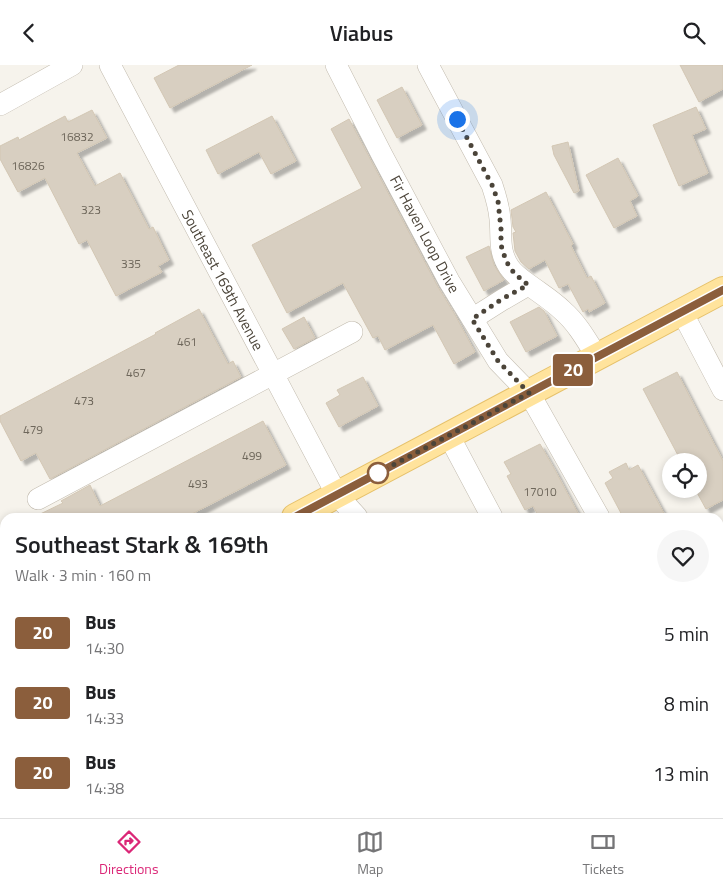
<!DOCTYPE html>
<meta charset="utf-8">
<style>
:root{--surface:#fff;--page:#f6f6f6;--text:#202124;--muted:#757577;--line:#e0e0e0;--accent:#db2777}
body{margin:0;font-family:"Titillium Web",sans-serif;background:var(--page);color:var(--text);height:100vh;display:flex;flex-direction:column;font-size:19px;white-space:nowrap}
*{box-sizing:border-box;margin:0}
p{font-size:16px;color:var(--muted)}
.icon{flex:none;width:28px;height:28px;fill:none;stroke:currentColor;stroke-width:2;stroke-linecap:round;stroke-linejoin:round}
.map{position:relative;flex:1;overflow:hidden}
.details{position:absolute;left:0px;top:448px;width:724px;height:306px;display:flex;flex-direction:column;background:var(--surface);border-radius:15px 15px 0 0;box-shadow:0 2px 8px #0003}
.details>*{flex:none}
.badge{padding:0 10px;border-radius:4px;font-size:18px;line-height:32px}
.controls{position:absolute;left:662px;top:388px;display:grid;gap:10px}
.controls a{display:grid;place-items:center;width:45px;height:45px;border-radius:50%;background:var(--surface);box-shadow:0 2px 8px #0003;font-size:25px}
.you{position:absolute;width:25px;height:25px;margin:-12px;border:4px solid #fff;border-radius:50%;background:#1a73e8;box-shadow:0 0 0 8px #1a73e833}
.map>.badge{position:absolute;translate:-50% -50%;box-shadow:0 0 0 2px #fff}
.round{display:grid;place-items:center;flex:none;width:52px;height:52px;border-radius:26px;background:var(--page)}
.head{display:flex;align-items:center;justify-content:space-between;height:85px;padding:0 15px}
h1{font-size:24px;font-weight:600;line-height:38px}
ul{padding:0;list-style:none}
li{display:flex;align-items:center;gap:15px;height:70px;padding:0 15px}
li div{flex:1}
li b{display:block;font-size:19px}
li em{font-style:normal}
li .badge{min-width:55px;font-weight:700;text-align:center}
header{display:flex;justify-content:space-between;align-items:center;height:65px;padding:0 15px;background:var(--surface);font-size:22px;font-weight:600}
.dock{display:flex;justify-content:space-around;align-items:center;height:70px;border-top:1px solid var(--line);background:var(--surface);font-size:14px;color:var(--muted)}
.dock a{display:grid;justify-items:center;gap:2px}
.dock .active{color:var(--accent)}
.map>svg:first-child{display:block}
.building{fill:#d8cfc1;stroke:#d3c7b4;filter:url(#shadow)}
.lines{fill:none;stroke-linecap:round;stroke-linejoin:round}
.minor-casing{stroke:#c2bbae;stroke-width:22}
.major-casing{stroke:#e6c16a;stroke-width:28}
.minor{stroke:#fff;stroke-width:21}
.major{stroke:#ffe39c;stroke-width:26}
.line-casing{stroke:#fff;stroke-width:11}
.line{stroke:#8b5e3c;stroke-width:8}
.walk{stroke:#4b4439;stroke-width:5;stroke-dasharray:0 9}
.stop-dot{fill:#fff;stroke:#8b5e3c;stroke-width:2.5}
.labels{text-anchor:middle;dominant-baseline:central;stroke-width:5;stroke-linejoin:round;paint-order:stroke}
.number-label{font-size:12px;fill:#6e675b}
.street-label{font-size:15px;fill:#4b4439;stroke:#fff}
</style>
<header><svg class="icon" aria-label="back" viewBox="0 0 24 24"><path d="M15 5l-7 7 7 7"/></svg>Viabus<svg class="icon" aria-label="search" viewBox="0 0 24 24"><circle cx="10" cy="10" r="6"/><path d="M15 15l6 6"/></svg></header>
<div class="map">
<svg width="723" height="753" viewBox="0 0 723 753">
<defs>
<filter id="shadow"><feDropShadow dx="4.5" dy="4.5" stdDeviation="1" flood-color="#0004"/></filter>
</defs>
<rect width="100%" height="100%" fill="#f6f3ec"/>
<path class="building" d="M179 0H252L170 43 154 13Z
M680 0H723V24L699 37Z
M402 22 422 60 397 73 377 35Z
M696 42 706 64 692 70 708 108 679 121 653 60Z
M92 45 107 73 77 88 95 121 120 108 149 164 153 162 169 195 158 201 162 207 116 231 87 175 79 179 45 113 18 127 0 94V81L18 72 19 75 65 51 68 57Z
M272 51 296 96 271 109 259 87 218 109 206 85Z
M349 54 438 222 454 248 475 287 454 299 433 260 385 285 378 271 373 273 343 218 287 248 252 180 362 123 331 64Z
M568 77 579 126 574 128 554 90 552 81Z
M618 93 638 131 630 136 637 151 614 163 586 110Z
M546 127 573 179 571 181 587 213 591 211 605 238 589 247 588 244 583 247 568 219 559 223 545 195 529 204 521 197 515 186 513 168 516 167 513 162 511 145Z
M489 181 494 200 504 215 484 226 466 192Z
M539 242 544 246 557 271 526 287 510 257Z
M199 244 228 299 233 296 241 312 50 414 36 388 21 396 0 356V351L156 269 155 268Z
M304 252 315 273 294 284 282 264Z
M677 307 723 396V435L706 444 695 424H699V396H681L643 324Z
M363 312 378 341 339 362 326 338 340 330 337 325Z
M263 356 286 400 186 452H34L63 438 61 436 90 420 100 441Z
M540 379 555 405 580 452H539L533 441 525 445 507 411 511 409 504 397Z
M626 398 629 405 638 400 666 452H623L605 418 613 413 609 407Z"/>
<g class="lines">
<defs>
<path id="minor" d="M110 0 337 430 357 452
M336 0 382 90 449 216 498 296 529 328 599 452
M428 0 492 120C496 132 499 142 500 154 502 173 498 185 509 202 515 211 524 216 532 222 543 230 554 237 563 246 577 258 587 276 597 292
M0 40 72 0
M682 247 723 325
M472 254 502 235 528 220
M449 371 492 452
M38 434 352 267
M719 529 723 537
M719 620 723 618
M0 673 2 676H5
M158 749 160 753"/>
<path id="major" d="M295 452 723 225
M0 610 5 607"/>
</defs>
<use href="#minor" class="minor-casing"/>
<use href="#major" class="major-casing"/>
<use href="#minor" class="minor"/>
<use href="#major" class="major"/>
</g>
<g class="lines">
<defs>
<path id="line" d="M295 452 723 225"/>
</defs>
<use href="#line" class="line-casing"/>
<use href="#line" class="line"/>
<path class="walk" d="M378 408 529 328 498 296 472 254 502 234 528 220 514 208 506 196 501 180V164L498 136 492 120 457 54"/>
</g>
<circle class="stop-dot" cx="378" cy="408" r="10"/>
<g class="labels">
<g class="number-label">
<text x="77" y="71">16832</text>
<text x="28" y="100">16826</text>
<text x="91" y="144">323</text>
<text x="131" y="198">335</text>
<text x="187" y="276">461</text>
<text x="136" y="307">467</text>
<text x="84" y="335">473</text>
<text x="33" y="364">479</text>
<text x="252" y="390">499</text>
<text x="198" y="418">493</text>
<text x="540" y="426">17010</text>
</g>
<g class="street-label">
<text transform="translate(425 169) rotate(62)">Fir Haven Loop Drive</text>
<text transform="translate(223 215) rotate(62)">Southeast 169th Avenue</text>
</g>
</g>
</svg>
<div class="controls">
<a><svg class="icon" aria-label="locate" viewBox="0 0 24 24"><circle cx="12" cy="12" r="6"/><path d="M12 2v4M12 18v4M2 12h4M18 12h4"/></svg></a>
</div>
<div class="you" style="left:457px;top:54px"></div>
<b class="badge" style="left:573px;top:305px;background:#8b5e3c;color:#fff">20</b>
<section class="details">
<div class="head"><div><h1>Southeast Stark &amp; 169th</h1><p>Walk · 3 min · 160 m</p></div><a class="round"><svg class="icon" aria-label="heart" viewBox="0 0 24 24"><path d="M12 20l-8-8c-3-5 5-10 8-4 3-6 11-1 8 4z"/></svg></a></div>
<ul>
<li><span class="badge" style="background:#8b5e3c;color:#fff">20</span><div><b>Bus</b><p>14:30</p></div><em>5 min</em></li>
<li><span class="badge" style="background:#8b5e3c;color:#fff">20</span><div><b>Bus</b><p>14:33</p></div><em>8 min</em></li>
<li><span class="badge" style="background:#8b5e3c;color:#fff">20</span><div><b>Bus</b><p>14:38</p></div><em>13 min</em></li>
</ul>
</section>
</div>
<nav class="dock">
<a class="active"><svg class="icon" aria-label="directions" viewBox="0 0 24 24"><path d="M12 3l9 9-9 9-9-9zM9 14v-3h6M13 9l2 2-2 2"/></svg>Directions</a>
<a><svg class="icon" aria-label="map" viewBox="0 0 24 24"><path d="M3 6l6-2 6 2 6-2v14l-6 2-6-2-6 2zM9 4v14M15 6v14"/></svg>Map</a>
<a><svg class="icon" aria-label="tickets" viewBox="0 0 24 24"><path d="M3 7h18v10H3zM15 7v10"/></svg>Tickets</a>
</nav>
